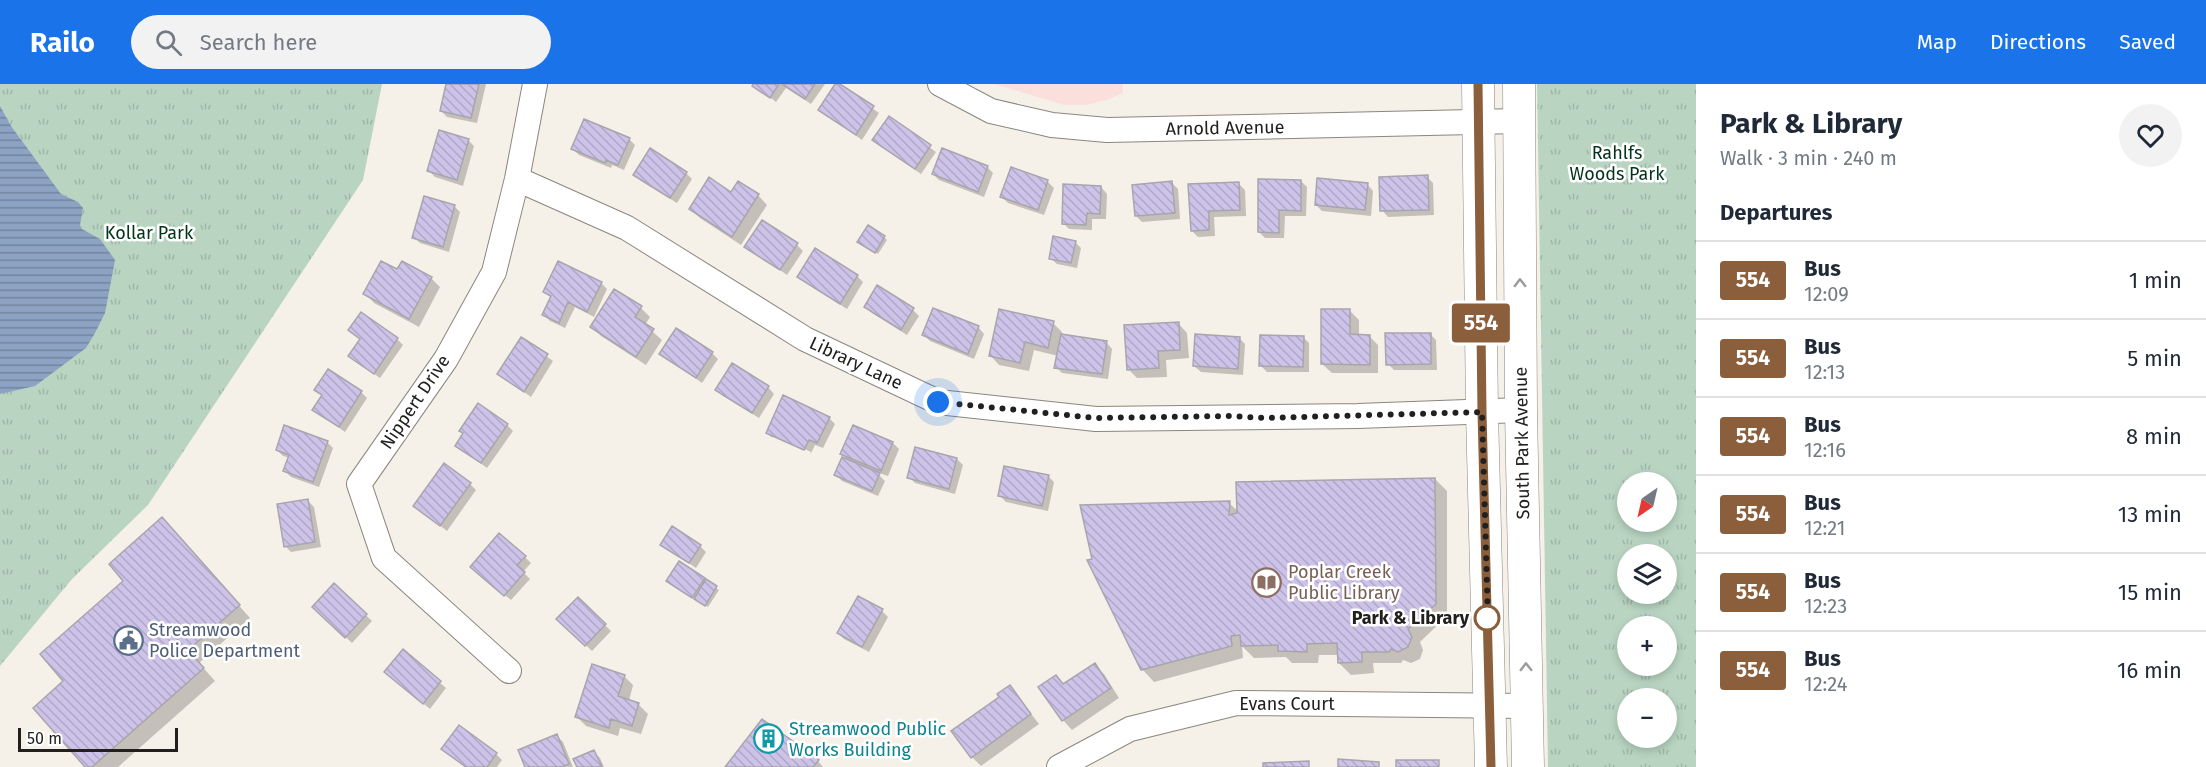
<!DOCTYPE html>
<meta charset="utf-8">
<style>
:root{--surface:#fff;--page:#f2f2f3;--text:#1f2937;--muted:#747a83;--line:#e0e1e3;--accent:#1a73e8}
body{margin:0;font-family:"Fira Sans",sans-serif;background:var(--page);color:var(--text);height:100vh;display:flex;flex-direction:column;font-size:22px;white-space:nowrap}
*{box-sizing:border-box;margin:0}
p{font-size:20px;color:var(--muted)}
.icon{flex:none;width:33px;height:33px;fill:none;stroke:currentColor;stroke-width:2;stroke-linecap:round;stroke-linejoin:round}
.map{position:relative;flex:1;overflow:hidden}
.panel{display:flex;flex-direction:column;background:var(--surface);width:510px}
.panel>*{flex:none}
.badge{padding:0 12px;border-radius:4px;font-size:21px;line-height:39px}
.needle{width:39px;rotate:214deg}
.buttons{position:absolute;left:1617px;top:388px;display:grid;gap:12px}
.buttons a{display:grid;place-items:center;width:60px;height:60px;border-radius:50%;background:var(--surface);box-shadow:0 3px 9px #0003;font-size:30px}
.scale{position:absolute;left:18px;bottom:15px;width:160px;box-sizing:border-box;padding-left:6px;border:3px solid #22201e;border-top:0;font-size:16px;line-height:21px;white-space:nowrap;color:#22201e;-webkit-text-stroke:4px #fff;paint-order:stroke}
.you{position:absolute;width:30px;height:30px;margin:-15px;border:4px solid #fff;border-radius:50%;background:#1a73e8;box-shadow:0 0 0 9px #1a73e833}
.map>.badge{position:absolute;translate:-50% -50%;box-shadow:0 0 0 3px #fff}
h2{padding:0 24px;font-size:22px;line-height:54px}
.round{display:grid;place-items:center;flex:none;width:63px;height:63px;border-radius:32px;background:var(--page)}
.head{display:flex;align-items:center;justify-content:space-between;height:102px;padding:0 24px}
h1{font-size:28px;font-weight:700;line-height:45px}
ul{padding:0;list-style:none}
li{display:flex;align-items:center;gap:18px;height:78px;padding:0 24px;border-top:2px solid var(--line)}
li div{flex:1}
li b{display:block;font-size:22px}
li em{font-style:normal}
li .badge{min-width:66px;font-weight:700;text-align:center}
header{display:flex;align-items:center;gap:36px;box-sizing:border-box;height:84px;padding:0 30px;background:var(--accent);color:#fff}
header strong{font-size:28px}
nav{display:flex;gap:33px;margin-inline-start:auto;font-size:21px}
.search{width:420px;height:54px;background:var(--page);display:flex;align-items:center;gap:15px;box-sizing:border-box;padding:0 21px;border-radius:33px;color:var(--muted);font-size:22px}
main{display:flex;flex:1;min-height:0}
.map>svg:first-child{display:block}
.education{fill:#fadfdd}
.park{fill:url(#park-tufts);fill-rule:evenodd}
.water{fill:url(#water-rules)}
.shadow{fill:#0003}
.building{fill:url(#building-back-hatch);stroke:#a7a5ad;stroke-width:1.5}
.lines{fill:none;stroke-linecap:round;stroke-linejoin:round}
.minor-casing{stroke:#8b867f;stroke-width:26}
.tertiary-casing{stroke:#8b867f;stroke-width:33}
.minor{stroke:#fff;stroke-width:24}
.tertiary{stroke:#fff;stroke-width:32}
.oneway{stroke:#9c9b9a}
.line-casing{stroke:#fff;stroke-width:14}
.line{stroke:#8b5e3c;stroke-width:9}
.walk{stroke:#22201e;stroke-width:6;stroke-dasharray:0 10.8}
.stop-dot{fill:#fff;stroke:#8b5e3c;stroke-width:3}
.labels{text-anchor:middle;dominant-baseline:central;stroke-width:5;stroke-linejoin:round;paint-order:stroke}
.street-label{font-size:18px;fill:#22201e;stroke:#fff}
.park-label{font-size:18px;fill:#03331b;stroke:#fff}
.education-label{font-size:18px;fill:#785e54;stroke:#fff;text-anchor:start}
.stop-label{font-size:18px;font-weight:bold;fill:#22201e;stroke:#fff;text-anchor:end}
.service-label{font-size:18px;fill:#4e5e75;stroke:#fff;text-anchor:start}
.culture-label{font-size:18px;fill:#0d838f;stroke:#fff;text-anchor:start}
</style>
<header>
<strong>Railo</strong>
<div class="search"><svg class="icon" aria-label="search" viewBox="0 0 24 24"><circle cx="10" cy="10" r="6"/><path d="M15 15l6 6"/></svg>Search here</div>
<nav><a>Map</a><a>Directions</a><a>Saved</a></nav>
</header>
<main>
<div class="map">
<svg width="1696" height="683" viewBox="0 0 1696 683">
<defs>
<pattern id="park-tufts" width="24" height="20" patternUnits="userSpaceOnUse" patternTransform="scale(1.5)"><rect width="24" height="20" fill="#b9d5c2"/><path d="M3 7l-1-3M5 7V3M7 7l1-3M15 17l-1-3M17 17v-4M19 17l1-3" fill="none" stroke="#9fb7a6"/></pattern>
<pattern id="water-rules" width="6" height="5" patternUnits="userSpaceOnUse" patternTransform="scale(1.5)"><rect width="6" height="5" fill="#8da3c3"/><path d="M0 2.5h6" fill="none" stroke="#73849e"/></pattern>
<pattern id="building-back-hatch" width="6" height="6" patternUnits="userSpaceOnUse" patternTransform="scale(1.5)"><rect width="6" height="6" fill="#cdc3e9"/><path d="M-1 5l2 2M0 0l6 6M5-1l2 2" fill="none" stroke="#b0a7c7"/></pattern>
</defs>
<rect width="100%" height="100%" fill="#f5f0e8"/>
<path class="education" d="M994 0H1123V9L1106 16 1086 21H1064Z"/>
<path class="park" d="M0 0H382L363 96 148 421 72 495 0 582Z
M1537 0H1696V683H1548ZM1628 399H1666V438H1628ZM1628 471H1666V510H1628ZM1628 543H1666V582H1628ZM1628 615H1666V654H1628Z"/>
<path class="water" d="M0 22 11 42 61 110 78 118 83 124 80 141 82 145 100 155 115 176 105 229 95 249 86 264 35 302 0 310Z"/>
<path class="shadow" d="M447 0H486L477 39 447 33 441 27Z
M753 0H825L811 20 786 4 776 18Z
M837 0 879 29 862 56 820 26Z
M889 34 936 68 921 90 880 62Z
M629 55 635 61 624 86 612 81 611 84 579 71 573 65Z
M468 56 474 62 463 102 435 93 429 87Z
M987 83 993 89 984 113 939 96 933 90Z
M1012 85 1048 98 1054 104 1044 131 1008 119 1002 113Z
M686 89 692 95 677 119 641 97 635 91Z
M1427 93 1433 99 1434 131 1388 133 1382 126Z
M1301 97 1307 103 1306 132H1285L1284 154H1265L1259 148Z
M1172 99 1178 105 1180 135 1142 138 1136 132Z
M1239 100 1245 106 1246 132 1214 133 1215 152 1198 153 1192 147 1190 102Z
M1367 100 1373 107 1371 132 1322 127 1316 121Z
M1101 103 1107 110 1106 135H1092V146L1069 145 1063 139Z
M732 110 758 111 767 121 741 161 700 134 690 125Z
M454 122 460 128 449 168 420 159 414 153Z
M884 153 887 156 878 170 862 160Z
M1075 158 1081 164 1077 184 1057 180 1050 174Z
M797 161 803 167 787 191 746 162Z
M398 188 431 194 440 203 419 243 374 219 365 209Z
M799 192H857L863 198 847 225 805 198Z
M601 199 607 205 594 233 575 223 565 244 550 237 544 231 552 215 545 208Z
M866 223 913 226 919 232 907 251 872 229Z
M641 224 650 233 645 241 662 256 646 281 601 252 592 242Z
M1350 227 1359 236V252H1369L1378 261V289H1332L1322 280Z
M1053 239 1062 248V252L1106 258 1112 265 1108 295 1062 289 1056 283 1058 272 1034 266 1029 287 999 281 990 271Z
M1178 239 1187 249 1189 274 1166 276 1167 293 1137 294 1128 285Z
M978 243 984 250 974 275 930 257 924 251Z
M350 246 397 255 403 261 380 294 356 277 361 256Z
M1430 250 1436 256 1437 286H1394L1388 280Z
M1303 253 1309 259V288H1267L1261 282Z
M1239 254 1245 260 1243 291 1201 288 1194 282Z
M522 255 553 277 531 313 499 290Z
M661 269H712L718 275 702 299Z
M732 281 768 303 774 310 759 334 723 312 717 306Z
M316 306 361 308 367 314 345 348 314 326 323 313Z
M829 334 835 340 823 364 815 361 810 371 773 354 810 371 811 368 772 350V354L767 348Z
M507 341 513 347 487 384 457 362Z
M853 343 893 359 899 365 888 392 876 388 885 397 878 412 842 397 836 391 850 378 842 370Z
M327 358 333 364 319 403 291 393 285 387 290 374 283 372 277 366Z
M957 375 963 381 955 410 915 399 909 393Z
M1048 392 1054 398 1048 427 1006 418 1000 412Z
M1435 395 1447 407V532L1420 558 1423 566 1420 575 1411 579 1403 576 1401 579H1373L1374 589 1351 591 1339 579V571H1319L1318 579H1292L1286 573 1254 574 1242 562 1243 574 1154 598 1142 585 1229 419 1239 428Z
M470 400 476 406 447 447 415 422Z
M308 417 314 423 321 463 291 468 285 462Z
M173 447 250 534 199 579 215 597 118 683H87L66 597 125 497Z
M662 461 700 462 706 468 696 484Z
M525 473 531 479 523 488 530 495 511 516 478 489Z
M679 479 719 506 708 523 674 503 668 497Z
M334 501 372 537 352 559 320 529Z
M859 514 882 527 888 533 869 568 844 555 838 549Z
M578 515 611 547 592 567 559 535Z
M403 567 446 604 430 625 392 594Z
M1094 581 1104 590 1119 614 1072 646 1063 636 1040 603 1056 592 1065 601Z
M624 592 633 601 629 617 639 621 648 630 641 650 620 644 618 652 586 642 577 633Z
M1010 603 1039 640 981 682 972 673 1001 613Z
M557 652 563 658 573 683H527Z
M443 665 496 670 502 676 497 683H466Z
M594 668 600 674 604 683H578Z
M818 677 823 683H727Z"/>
<path class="building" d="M446 0H479L471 34 440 27Z
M753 0H779L770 14 752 2Z
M782 0H815L805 15Z
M835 0H840L874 22 856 51 818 26Z
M889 32 931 61 915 85 872 56Z
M584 35 630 54 618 81 606 76 605 79 571 65Z
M439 46 469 55 457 96 427 87Z
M650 64 687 88 670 114 633 91Z
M942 64 988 82 978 108 932 90Z
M1011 83 1048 96 1038 126 1000 113Z
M1428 91 1429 126 1380 127 1379 93Z
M709 93 731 108 738 97 759 110 732 153 689 125Z
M1317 94 1368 99 1365 126 1315 121Z
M1258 95 1301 96V127L1279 126V149L1258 148Z
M1172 97 1175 129 1135 132 1132 101Z
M1239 98 1240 126 1209 127V146L1191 147 1188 100Z
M1063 100 1101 102 1100 130 1087 129 1086 141 1062 140Z
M424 112 455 121 443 163 412 154Z
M762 136 798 159 780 186 744 163Z
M868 141 885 152 875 169 857 158Z
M1053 152 1076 157 1071 179 1049 175Z
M815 164 858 191 840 220 797 193Z
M381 177 397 185 402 177 432 193 409 235 363 210Z
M558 177 602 198 587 228 568 218 559 239 542 231 551 212 543 208Z
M877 201 914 224 901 246 864 223Z
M614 205 642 222 635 233 654 245 636 273 590 243Z
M933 224 979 242 968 270 922 251Z
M999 225 1054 237 1048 264 1025 258 1020 279 989 272Z
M1321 225H1350V250L1370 251V281L1321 280Z
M361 228 398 254 374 290 348 272 360 255 348 246Z
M1179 238 1180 266 1158 267 1159 284 1127 286 1124 241Z
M676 244 713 268 696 294 659 270Z
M1385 249H1431V280L1386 281Z
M1061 250 1107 257 1102 290 1054 284Z
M1195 250 1240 253 1238 285 1193 282Z
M1260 251 1304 252 1303 283 1259 282Z
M521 253 548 270 524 308 497 290Z
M732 279 769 302 752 329 715 306Z
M328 285 362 307 339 343 312 326 322 311 314 306Z
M783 311 830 333 817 359 809 356 804 366 766 349Z
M478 319 508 340 481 379 455 362 463 349 459 347Z
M284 341 328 357 313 398 283 387 289 371 276 366Z
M853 341 893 358 881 387 840 370Z
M915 363 957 374 949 405 907 394Z
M842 373 880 389 872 407 834 391Z
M444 379 471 399 440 442 413 422Z
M1004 382 1049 391 1042 422 998 412Z
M1435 394 1436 520 1408 545 1412 553 1408 563 1398 568 1391 565 1389 568H1362V578L1338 579 1337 559 1307 560V568L1278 567V561L1241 562 1240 551 1231 552 1232 562 1141 586 1087 476 1092 475 1080 421 1230 417 1229 431 1237 429 1236 398Z
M308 415 315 458 284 463 277 420Z
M162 433 240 521 188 566 204 584 92 683H85L33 624 63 597 40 570 123 497 109 480Z
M672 442 701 461 689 479 660 461Z
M499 449 526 472 517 481 525 488 504 512 470 483Z
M679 477 705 494 692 514 666 497Z
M706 495 717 502 705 522 694 515Z
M334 499 367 530 345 554 312 523Z
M858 512 883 525 862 563 837 549Z
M578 513 606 540 585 562 556 535Z
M403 565 441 597 423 620 384 588Z
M1095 579 1111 604 1062 637 1038 603 1056 591 1063 600Z
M592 580 625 591 618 612 639 619 632 642 611 635 609 644 575 633Z
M1010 601 1031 630 971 674 951 647 999 613 997 610Z
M762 635 819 676 813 683H725Z
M459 641 497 669 487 683H466L441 665Z
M557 650 569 680 561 683H525L518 666Z
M594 666 602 683H577L573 675Z
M1338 675 1379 678V683H1338Z
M1396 676H1439V683H1396Z
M1309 677V683H1263V679Z"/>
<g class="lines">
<defs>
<path id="minor" d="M940 0 991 27 1052 41 1107 46 1518 37
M517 95 627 144 805 255 938 318 1096 335 1358 332 1521 326
M509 587 384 474 359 400 446 275 494 188 517 95 535 0
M1059 683 1130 645 1236 619 1527 622"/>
<path id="tertiary" d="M1478 0 1482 328 1491 683
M1519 0 1521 326 1528 683"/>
</defs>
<use href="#minor" class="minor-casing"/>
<use href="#tertiary" class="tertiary-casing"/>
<use href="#minor" class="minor"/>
<use href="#tertiary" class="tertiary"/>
</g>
<defs><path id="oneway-chevron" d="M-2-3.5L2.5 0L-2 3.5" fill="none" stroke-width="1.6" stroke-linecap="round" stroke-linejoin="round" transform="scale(1.5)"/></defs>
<g class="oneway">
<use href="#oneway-chevron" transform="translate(1520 199) rotate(-91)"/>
<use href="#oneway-chevron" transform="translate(1526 583) rotate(-91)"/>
</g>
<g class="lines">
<defs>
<path id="line" d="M1478 0 1482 328 1491 683"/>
</defs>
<use href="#line" class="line-casing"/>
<use href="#line" class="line"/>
<path class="walk" d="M938 318 1096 334 1228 332 1265 334 1482 328 1488 537 1487 534"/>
</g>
<defs>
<symbol id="library-ring" viewBox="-11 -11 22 22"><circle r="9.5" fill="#fff" stroke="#8d6e63" stroke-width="1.5"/><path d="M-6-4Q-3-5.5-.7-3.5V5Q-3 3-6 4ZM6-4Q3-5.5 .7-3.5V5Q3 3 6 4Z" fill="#8d6e63"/></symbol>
<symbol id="civic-ring" viewBox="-11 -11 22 22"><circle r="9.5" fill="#fff" stroke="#5c6f8a" stroke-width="1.5"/><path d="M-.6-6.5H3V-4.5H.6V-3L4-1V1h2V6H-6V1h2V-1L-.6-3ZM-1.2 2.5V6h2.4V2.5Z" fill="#5c6f8a"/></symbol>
<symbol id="building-ring" viewBox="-11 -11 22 22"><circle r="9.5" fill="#fff" stroke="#0f9aa8" stroke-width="1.5"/><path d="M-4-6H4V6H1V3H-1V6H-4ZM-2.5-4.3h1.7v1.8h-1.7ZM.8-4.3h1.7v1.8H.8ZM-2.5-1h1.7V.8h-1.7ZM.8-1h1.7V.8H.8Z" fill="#0f9aa8"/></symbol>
</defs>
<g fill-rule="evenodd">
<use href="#library-ring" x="1250" y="482" width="33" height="33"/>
<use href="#civic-ring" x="112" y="540" width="33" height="33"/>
<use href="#building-ring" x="752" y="638" width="33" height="33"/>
</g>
<circle class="stop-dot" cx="1487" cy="534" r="12"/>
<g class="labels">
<g class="street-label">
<text transform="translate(1225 44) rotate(-1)">Arnold Avenue</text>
<text transform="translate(856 279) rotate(25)">Library Lane</text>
<text transform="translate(415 318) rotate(-56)">Nippert Drive</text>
<text transform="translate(1522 359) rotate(-91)">South Park Avenue</text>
<text x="1287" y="620">Evans Court</text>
</g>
<g class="park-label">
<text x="1617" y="69">Rahlfs<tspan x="1617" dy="21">Woods Park</tspan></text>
<text x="149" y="149">Kollar Park</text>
</g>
<g class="education-label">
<text x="1288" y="488">Poplar Creek<tspan x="1288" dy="21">Public Library</tspan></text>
</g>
<g class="stop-label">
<text x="1469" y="534">Park &amp; Library</text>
</g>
<g class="service-label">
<text x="149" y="546">Streamwood<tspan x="149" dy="21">Police Department</tspan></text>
</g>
<g class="culture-label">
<text x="789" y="645">Streamwood Public<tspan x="789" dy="21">Works Building</tspan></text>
</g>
</g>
</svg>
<div class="buttons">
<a><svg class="needle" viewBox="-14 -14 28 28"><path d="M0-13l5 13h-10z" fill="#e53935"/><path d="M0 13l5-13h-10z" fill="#747a83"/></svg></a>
<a><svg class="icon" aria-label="layers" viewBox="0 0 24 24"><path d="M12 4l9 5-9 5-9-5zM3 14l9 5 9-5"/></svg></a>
<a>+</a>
<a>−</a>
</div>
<div class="scale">50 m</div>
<div class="you" style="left:938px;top:318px"></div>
<b class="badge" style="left:1481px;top:239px;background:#8b5e3c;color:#fff">554</b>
</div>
<section class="panel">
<div class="head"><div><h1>Park &amp; Library</h1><p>Walk · 3 min · 240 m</p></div><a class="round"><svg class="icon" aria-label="heart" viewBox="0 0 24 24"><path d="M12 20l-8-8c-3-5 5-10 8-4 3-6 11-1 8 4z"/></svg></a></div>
<h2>Departures</h2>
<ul>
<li><span class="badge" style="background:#8b5e3c;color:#fff">554</span><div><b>Bus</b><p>12:09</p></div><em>1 min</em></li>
<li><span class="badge" style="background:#8b5e3c;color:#fff">554</span><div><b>Bus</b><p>12:13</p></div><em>5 min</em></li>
<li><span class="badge" style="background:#8b5e3c;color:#fff">554</span><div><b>Bus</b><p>12:16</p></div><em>8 min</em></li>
<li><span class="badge" style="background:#8b5e3c;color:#fff">554</span><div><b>Bus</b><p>12:21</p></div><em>13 min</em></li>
<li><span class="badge" style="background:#8b5e3c;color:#fff">554</span><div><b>Bus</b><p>12:23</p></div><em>15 min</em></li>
<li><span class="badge" style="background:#8b5e3c;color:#fff">554</span><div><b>Bus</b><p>12:24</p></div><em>16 min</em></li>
</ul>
</section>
</main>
